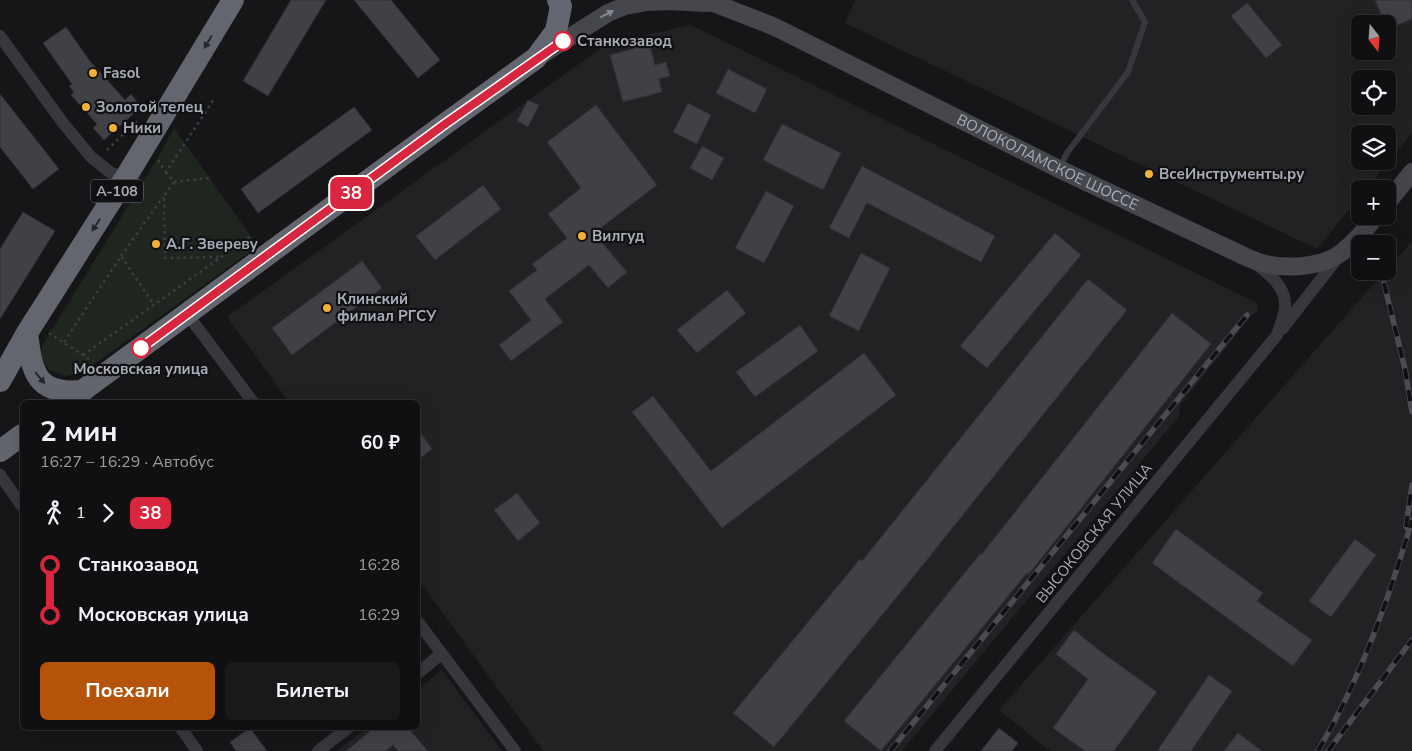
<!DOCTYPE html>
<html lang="ru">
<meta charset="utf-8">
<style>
:root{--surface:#101012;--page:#19191b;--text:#f1f3f6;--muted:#9c9d9f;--line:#303032;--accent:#b45309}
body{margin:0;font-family:"Nunito Sans",sans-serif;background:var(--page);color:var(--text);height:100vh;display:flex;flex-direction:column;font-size:19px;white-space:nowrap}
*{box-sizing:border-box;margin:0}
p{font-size:16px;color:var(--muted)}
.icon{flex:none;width:28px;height:28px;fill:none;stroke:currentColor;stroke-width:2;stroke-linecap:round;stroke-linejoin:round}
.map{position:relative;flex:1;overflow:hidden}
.sheet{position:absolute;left:20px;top:400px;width:400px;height:330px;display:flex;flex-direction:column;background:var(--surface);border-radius:8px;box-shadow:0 5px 20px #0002,0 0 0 1px var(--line)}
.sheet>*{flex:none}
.badge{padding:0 10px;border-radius:8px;font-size:18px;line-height:32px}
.needle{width:32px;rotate:163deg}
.tools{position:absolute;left:1351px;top:15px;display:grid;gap:10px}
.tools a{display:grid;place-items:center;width:45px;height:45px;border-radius:8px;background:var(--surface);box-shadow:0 5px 20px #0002,0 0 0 1px var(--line);font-size:25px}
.map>.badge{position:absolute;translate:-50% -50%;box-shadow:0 0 0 2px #fff}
.legs{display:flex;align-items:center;gap:8px;height:55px;padding:0 20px;font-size:16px}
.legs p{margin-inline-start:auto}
.summary{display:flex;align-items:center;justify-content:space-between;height:85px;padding:0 20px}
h1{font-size:28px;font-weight:700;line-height:38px}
.action{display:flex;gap:10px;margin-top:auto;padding:10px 20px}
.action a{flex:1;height:58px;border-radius:8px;background:var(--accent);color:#fff;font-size:20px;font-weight:700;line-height:58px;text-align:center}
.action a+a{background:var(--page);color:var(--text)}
ul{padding:0 20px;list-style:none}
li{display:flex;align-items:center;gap:18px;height:50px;font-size:19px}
li i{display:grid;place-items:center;width:8px;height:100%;margin:0 6px;background:currentColor}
li i::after{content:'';width:12px;height:12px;margin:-6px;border:4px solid;border-radius:50%;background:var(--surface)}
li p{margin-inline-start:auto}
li:first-child i{background:linear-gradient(#0000 50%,currentColor 0)}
li:last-child i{background:linear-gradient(currentColor 50%,#0000 0)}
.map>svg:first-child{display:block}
.built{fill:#222225;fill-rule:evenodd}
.green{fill:#1e261f}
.building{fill:#404145;stroke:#303034}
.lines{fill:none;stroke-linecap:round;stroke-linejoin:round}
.path{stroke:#3d3f44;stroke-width:2.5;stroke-dasharray:2.5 4;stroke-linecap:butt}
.lane{stroke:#37383d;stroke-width:6}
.street{stroke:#37383d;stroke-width:12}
.secondary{stroke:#45474d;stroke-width:18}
.highway{stroke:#63666e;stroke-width:22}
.rail-casing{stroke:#4a4c52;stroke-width:5.5}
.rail{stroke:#111113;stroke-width:4;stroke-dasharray:11;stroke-linecap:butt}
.oneway{fill:#858993}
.oneway2{fill:#26262a}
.line-1-casing{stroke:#fff;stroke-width:11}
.line-1{stroke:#d7263d;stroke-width:8}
.stop-1-dot{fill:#fff;stroke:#d7263d;stroke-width:2.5}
.poi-dot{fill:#f2b134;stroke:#111113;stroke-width:2}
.labels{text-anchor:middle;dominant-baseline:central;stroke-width:4.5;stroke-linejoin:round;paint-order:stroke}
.shield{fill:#111113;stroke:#7b7e86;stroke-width:1}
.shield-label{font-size:14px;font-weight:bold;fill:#a8adb8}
.stop-label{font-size:15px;font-weight:bold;fill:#a8adb8;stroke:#111113;text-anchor:start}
.poi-label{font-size:15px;font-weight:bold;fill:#a8adb8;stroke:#111113;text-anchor:start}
.street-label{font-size:15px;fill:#a8adb8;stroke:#111113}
</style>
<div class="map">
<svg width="1412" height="751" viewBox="0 0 1412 751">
<rect width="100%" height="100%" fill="#161618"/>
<path class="built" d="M855 0H1412V133L1366 189H1360V196L1317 249 845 23ZM1360 24H1388V51H1360ZM1360 79H1388V106H1360ZM1360 134H1388V161H1360Z
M691 25 1257 303 1258 311 1253 314 1180 405 1179 416 902 751H543L418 579V402H289L227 317 608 43Z
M1412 241V751H1050L999 710 1385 271H1388V269Z
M442 670 502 751H336L367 728H418V689Z"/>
<path class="green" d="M174 128 258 246 82 373 65 376 49 370 41 358 42 346 157 159Z"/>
<path class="building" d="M291 0H326L268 96 243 81Z
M354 0H391L440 60 418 78Z
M1375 0H1412V19L1388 29V24H1385Z
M1247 3 1282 45 1266 58 1231 16Z
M66 27 89 60 125 100 131 94 141 107 104 140 93 128 97 124 71 95 74 92 69 86 72 84 43 43Z
M650 44 655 65 666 62 670 76 659 79 662 92 623 102 610 55Z
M728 69 767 89 755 113 716 93Z
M0 94 59 169 33 189 0 147Z
M528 100 539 105 528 127 517 121Z
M688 103 711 115 697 144 673 132Z
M596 105 657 185 594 233 627 272 608 288 589 265 545 299 563 322 511 361 499 345 531 320 509 291 537 270 532 264 567 238 548 214 581 188 547 142Z
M354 107 372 130 258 213 241 189Z
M782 124 841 153 823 190 763 160Z
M702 146 724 158 712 180 690 168Z
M862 166 995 236 981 262 867 203 849 238 829 228Z
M483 185 501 209 435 260 416 236Z
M766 191 794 206 764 263 735 248Z
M23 212 55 231 0 319V249Z
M1055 233 1081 255 987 368 960 346Z
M861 253 890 268 859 331 829 316Z
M362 261 382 288 292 355 272 328Z
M1088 279 1127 310 914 576 774 747 733 713 860 559 862 561Z
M727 290 746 313 697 353 677 330Z
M1172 313 1211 344 1029 574 1027 573 881 751 844 721 980 554 981 555Z
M800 325 818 351 755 397 736 372Z
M864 353 896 395 722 528 632 412 653 396 711 471Z
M418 429 432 449 418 460Z
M517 493 540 523 518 541 494 510Z
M1176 529 1263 593 1257 601 1312 640 1293 666 1152 563Z
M1355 539 1376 555 1331 617 1309 601Z
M1074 630 1100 651 1157 692 1114 751H1085L1053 728 1088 679 1056 654Z
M1209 675 1232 691 1191 751H1157Z
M250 728 267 751H236L230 742Z
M374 728H408L428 751H398L393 745 386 751H346Z
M999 728 1018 743 1012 751H981Z
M1238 733 1262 751H1224Z"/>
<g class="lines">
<path class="path" d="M107 150 137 121
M158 160 166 172 214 99
M166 172 174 182 164 196 165 258 221 257
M174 182 209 178
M121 256 163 197
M49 333 93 362
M64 342 121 256 154 305
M83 355 251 236"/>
<path class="lane" d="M1060 168 1067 153 1128 72 1145 22 1132 0"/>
<path class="street" d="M0 36 63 123 91 157 111 173 126 177
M188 315 253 402
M1282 329 1339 256
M0 475 22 506
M418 622 515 751
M418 673 441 654
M181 728 197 751
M318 751 348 728
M935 751 1277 335C1280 326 1284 317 1285 308 1287 287 1269 274 1255 263"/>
<g class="secondary">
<path id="s1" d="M695 0 714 3 775 27 1059 169 1244 256C1251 259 1259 263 1266 264 1289 269 1323 267 1341 253 1354 243 1366 229 1376 216"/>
<path d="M543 54 608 13 625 6 647 2 669 1 706 3"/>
<path d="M1388 202 1412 172"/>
</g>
<path class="highway" d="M27 333C32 373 36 395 83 391
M0 381 27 333 126 177 233 0
M67 402 445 124 536 58 556 31 561 6 558 0
M0 451 22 435"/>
<defs>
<path id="rail" d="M1384 283 1405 369 1412 412
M1406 527 1412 485
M890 751 1247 315
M1318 751C1361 678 1388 601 1412 520
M1328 751 1412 640"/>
</defs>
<use href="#rail" class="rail-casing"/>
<use href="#rail" class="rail"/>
</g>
<defs><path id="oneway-solid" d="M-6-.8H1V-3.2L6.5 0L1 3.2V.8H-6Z" transform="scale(1.25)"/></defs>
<use class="oneway" href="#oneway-solid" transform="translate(607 14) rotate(-27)"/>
<g class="oneway2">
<use href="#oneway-solid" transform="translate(208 42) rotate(121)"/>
<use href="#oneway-solid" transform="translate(96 225) rotate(123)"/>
<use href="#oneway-solid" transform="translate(40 378) rotate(50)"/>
</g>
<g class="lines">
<defs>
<path id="line-1" d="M141 348 445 124 563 41"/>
</defs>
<use href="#line-1" class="line-1-casing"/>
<use href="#line-1" class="line-1"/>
</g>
<g class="stop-1-dot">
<circle cx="563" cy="41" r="9"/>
<circle cx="141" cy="348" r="9"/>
</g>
<g class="poi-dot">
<circle cx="93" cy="73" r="5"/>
<circle cx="86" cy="107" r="5"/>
<circle cx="113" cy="128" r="5"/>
<circle cx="1149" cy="174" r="5"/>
<circle cx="582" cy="236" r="5"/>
<circle cx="156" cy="244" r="5"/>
<circle cx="327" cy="308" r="5"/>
</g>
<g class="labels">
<rect class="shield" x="91" y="179.5" width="52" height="23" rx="4"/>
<g class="shield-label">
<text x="117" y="191">А-108</text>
</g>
<g class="stop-label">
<text x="577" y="41">Станкозавод</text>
<text x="141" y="369" text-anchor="middle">Московская улица</text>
</g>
<g class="poi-label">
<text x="103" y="73">Fasol</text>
<text x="96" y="107">Золотой телец</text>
<text x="123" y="128">Ники</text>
<text x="1159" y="174">ВсеИнструменты.ру</text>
<text x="592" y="236">Вилгуд</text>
<text x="166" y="244">А.Г. Звереву</text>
<text x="337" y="299">Клинский<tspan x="337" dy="17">филиал РГСУ</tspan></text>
</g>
<g class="street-label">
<text stroke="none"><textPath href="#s1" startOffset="389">ВОЛОКОЛАМСКОЕ ШОССЕ</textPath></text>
<text transform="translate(1094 533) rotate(-51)">ВЫСОКОВСКАЯ УЛИЦА</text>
</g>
</g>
</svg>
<div class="tools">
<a><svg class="needle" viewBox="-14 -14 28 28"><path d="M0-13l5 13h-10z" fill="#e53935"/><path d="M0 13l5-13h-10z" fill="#9c9d9f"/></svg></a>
<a><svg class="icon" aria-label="locate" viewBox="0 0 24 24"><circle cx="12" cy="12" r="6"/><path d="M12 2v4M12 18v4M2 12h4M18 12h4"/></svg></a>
<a><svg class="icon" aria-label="layers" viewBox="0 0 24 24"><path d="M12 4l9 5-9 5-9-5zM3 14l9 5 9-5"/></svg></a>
<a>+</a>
<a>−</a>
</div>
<b class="badge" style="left:351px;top:193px;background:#d7263d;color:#fff">38</b>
<section class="sheet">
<div class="summary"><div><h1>2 мин</h1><p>16:27 – 16:29 · Автобус</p></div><b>60 ₽</b></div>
<div class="legs"><svg class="icon" aria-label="walk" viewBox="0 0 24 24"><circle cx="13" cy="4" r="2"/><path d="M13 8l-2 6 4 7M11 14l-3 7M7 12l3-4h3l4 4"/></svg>1<svg class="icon" aria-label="forward" viewBox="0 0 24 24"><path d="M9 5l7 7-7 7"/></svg><b class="badge" style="background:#d7263d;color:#fff">38</b></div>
<ul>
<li><i style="color:#d7263d"></i><b>Станкозавод</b><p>16:28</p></li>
<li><i style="color:#d7263d"></i><b>Московская улица</b><p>16:29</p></li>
</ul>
<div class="action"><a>Поехали</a><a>Билеты</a></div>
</section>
</div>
